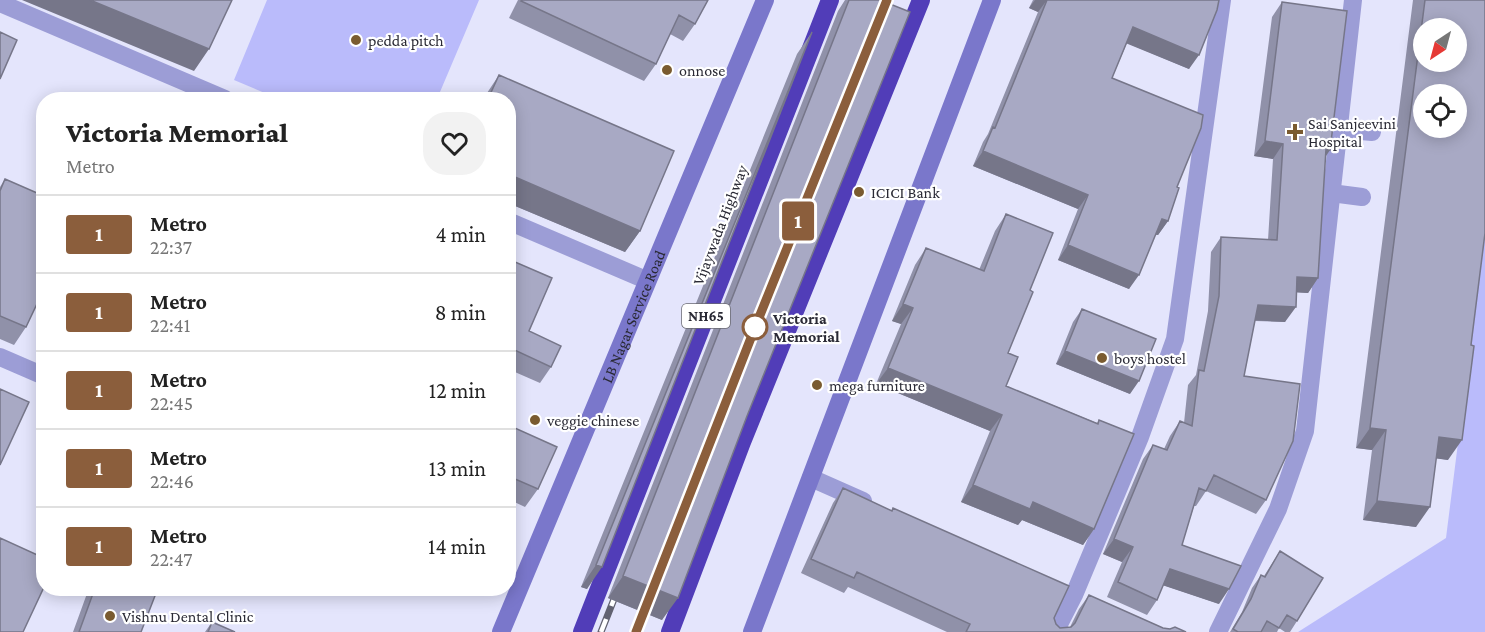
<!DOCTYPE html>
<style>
:root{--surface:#fff;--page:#f2f2f2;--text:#222;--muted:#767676;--line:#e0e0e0}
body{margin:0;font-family:"Crimson Pro",serif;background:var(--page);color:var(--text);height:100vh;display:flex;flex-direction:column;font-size:22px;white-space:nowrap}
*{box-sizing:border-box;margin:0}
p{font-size:20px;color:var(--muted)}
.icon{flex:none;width:33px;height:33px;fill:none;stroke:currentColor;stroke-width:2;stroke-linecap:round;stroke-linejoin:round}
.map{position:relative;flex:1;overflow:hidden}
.side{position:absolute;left:36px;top:92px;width:480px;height:504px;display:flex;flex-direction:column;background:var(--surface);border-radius:24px;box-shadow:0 3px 15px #0003}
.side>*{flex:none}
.badge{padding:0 12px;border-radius:4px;font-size:21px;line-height:39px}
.needle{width:39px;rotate:216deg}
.fabs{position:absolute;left:1413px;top:18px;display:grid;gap:12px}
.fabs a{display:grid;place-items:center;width:54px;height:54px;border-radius:50%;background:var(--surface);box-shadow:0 3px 15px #0003;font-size:30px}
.map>.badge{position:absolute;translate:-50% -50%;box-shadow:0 0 0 3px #fff}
.round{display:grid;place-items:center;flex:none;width:63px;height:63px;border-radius:24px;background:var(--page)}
.head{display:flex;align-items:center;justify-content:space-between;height:102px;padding:0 30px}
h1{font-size:28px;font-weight:800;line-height:45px}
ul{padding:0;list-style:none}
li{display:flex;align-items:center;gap:18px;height:78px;padding:0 30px;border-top:2px solid var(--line)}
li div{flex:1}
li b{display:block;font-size:22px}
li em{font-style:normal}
li .badge{min-width:66px;font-weight:700;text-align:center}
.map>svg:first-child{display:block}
.green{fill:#babbfb}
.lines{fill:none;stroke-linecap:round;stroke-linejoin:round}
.street{stroke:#9c9dd6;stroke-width:18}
.secondary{stroke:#7a77cb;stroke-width:18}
.highway{stroke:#513db8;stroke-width:18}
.rail-casing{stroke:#626271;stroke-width:7}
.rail{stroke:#fff;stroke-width:4.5;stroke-dasharray:14;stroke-linecap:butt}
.wall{fill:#9091a9}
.shaded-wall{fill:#767689}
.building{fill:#a8a9c4;stroke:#767689;stroke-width:1.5;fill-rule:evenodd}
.line-casing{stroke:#fff;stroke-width:14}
.line{stroke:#8b5e3c;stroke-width:9}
.poi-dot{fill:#7a5b30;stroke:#fff;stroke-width:2}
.stop-dot{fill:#fff;stroke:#8b5e3c;stroke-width:3}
.labels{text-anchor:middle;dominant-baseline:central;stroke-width:4.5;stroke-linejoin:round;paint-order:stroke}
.shield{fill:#fff;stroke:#6a6a72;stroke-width:1.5}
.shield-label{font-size:15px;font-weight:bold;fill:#2a2a35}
.poi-label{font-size:16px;fill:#2a2a35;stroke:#fff;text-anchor:start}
.street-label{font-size:16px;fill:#2a2a35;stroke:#fff}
.stop-label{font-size:16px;font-weight:bold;fill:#2a2a35;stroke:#fff;text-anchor:start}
</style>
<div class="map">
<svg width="1485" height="632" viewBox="0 0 1485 632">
<rect width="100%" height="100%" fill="#e4e5fc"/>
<path class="green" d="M267 0H479L437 99H279L234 80Z
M1485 229V632H1298L1446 538Z"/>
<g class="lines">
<path class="street" d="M0 3 225 99
M1339 129 1372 132
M1331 193 1362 197
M508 221 646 280
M0 357 44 376
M811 478 863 501
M1055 632 1074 595 1140 437 1175 339 1222 0
M1218 632 1278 509 1305 431 1353 0"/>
<g class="secondary">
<path id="s1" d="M501 632 765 0"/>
<path d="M752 632 992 0"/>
</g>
<path class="highway" d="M582 632 830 0
M670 632 742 442 921 0"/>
<defs>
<path id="rail" d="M601 632 620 584
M636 632 650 597"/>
</defs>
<use href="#rail" class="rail-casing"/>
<use href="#rail" class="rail"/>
</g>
<path class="wall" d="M518 0H708L695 24 683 41 670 34 656 64 644 81 509 18Z
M845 0H880L662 620 608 598 838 11Z
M1033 0H1219L1189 69 1127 43 1112 78 1177 187 1168 221 1158 235H1155L1129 289 1058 260 1078 209 973 166 983 142 988 134 1038 12 1029 8Z
M1413 0H1485L1448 460 1436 458 1416 527 1363 520 1372 450 1356 448Z
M1282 2 1325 157 1318 278 1308 293 1297 292 1285 322 1255 321 1244 376 1266 500 1256 514 1206 491 1196 506H1194L1182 545 1219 604 1163 585 1157 600 1147 615 1107 597 1122 562 1103 554 1143 459 1153 445 1164 449 1170 436 1180 421 1184 423 1188 385 1196 375 1208 311 1211 252 1221 237 1268 240 1273 159 1254 156 1272 17Z
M812 32 587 589 581 587 797 54Z
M499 75 640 231 625 252 508 203V99H483Z
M5 179 26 327 14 345 0 339V187Z
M1006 214 1030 290 1008 353 1006 386 1097 423 1099 420 1094 529 1083 545 1022 520 1018 525 961 502 990 431 876 384 901 324 892 321 915 265 926 248 979 270 995 231Z
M508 259 529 331 551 367 540 383 508 369Z
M1082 309 1130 394 1056 364 1073 322Z
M508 425 538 489 525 507 508 499Z
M843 488 892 511 893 508 1054 618 1056 624 1060 628 1070 627 1079 609 1089 595 1163 628 1186 632H947L848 587 844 593 801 573 833 503Z
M44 506V519L39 517Z
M1280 551 1297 621 1290 632H1285L1279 628 1277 632H1230L1242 612 1252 588 1261 575 1264 576Z
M89 588H158L141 632H73Z
M212 622 235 632H205Z"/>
<path class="shaded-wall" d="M22 0H90L209 49 194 71Z
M1035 0H1047L1038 12 1029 8Z
M1133 27 1199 55 1189 69 1123 42Z
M1265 141 1283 144 1273 159 1254 156Z
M1326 149 1330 150 1320 165Z
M983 151 1088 195 1078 209 973 166Z
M508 174 640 231 625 252 508 203Z
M1162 219 1168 221 1158 235 1151 233Z
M1068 245 1139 275 1129 289 1058 260Z
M1297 277 1318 278 1308 293 1287 292Z
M903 304 913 308 901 324 892 321Z
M1258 305 1296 307 1285 322 1248 320Z
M1065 351 1139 381 1130 394 1056 364Z
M888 368 1002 415 990 431 876 384Z
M1370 428 1386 430 1372 450 1356 448Z
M1439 437 1462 440 1448 460 1425 457Z
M973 485 1033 502 1094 529 1083 545 1022 520 1018 525 961 502Z
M1377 501 1430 507 1416 527 1363 520Z
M1114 539 1133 547 1122 562 1103 554Z
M596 565 602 567 587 589 581 587Z
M1170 569 1229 589 1219 604 1159 584Z
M623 576 678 598 662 620 608 598Z"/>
<path class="building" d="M90 0H232L209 49Z
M522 0H708L695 24 679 15 656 64 521 1Z
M849 0H880L910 12 747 416 678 598 623 576Z
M1047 0H1219L1217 10 1199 55 1133 27 1112 78 1203 115 1201 128 1177 187 1179 188 1168 221 1162 219 1139 275 1068 245 1088 195 983 151 993 127 995 128Z
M1425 0H1485V233L1471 345 1474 346 1462 440 1439 437 1430 507 1377 501 1386 430 1370 428ZM1424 28H1456V62H1424ZM1424 94H1456V128H1424Z
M1282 2 1347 11 1330 150 1326 149 1318 278 1297 277 1296 307 1258 305 1244 376 1300 384 1293 441 1266 500 1214 475 1206 491 1199 488 1182 545 1241 566 1229 589 1170 569 1157 600 1118 582 1133 547 1114 539 1153 445 1167 450 1180 421 1192 426 1199 370 1204 371 1219 296 1221 237 1277 240 1283 144 1265 141Z
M0 32 17 40 0 79Z
M812 32 602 567 596 565Z
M499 75 674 151 640 231 508 174V99H488Z
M5 179 44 196V289L26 327 0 316V191Z
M1006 214 1053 233 1030 290 1033 292 1008 353 1018 357 1006 386 1098 424 1099 420 1134 434 1094 529 1033 502 1030 509 973 485 1002 415 888 368 913 308 903 304 926 248 984 271Z
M508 259 552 278 529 331 561 346 551 367 508 347Z
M1082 309 1156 339 1139 381 1065 351Z
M0 389 29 402 0 465Z
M508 425 557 447 538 489 508 476Z
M843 488 892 511 893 508 1069 586 1054 618 1056 624 1060 628 1071 627 1075 623 1089 595 1163 628 1170 629 1175 627 1186 632H966L970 624 857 572 854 578 811 559Z
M0 538 44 558V587L23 632H0Z
M1280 551 1323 578 1297 621 1287 615 1279 628 1267 621 1261 632H1238L1233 629 1251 599 1261 575 1265 577Z
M95 588H158L141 632H79Z
M212 622 235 632H208Z"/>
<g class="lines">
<defs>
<path id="line" d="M636 632 756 325 887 0"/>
</defs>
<use href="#line" class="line-casing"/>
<use href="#line" class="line"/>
</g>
<g class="poi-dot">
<circle cx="356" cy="40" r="6"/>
<circle cx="667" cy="70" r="6"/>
<path d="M1292 123h6v6h6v6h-6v6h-6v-6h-6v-6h6z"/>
<circle cx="859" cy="192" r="6"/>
<circle cx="1102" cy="358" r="6"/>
<circle cx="817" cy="385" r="6"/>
<circle cx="535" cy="420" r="6"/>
<circle cx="110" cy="616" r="6"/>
</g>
<circle class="stop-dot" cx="755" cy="327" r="12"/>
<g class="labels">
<rect class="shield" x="682" y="304" width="48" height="24" rx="4.5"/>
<g class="shield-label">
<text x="706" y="316">NH65</text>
</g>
<g class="poi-label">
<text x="368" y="40">pedda pitch</text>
<text x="679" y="70">onnose</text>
<text x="1308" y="123">Sai Sanjeevini<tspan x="1308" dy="18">Hospital</tspan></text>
<text x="871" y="192">ICICI Bank</text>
<text x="1114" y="358">boys hostel</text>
<text x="829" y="385">mega furniture</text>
<text x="547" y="420">veggie chinese</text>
<text x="122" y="616">Vishnu Dental Clinic</text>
</g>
<g class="street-label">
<text transform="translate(720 225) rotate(-69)">Vijaywada Highway</text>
<text stroke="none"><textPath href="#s1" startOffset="342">LB Nagar Service Road</textPath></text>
</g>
<g class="stop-label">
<text x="773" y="318">Victoria<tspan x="773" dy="18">Memorial</tspan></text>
</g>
</g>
</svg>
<div class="fabs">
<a><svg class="needle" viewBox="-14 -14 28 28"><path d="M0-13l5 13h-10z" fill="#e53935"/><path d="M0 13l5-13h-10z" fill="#767676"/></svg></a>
<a><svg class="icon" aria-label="locate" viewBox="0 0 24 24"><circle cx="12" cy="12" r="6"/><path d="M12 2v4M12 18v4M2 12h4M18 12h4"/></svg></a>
</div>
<b class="badge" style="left:798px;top:221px;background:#8b5e3c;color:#fff">1</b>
<section class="side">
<div class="head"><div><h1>Victoria Memorial</h1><p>Metro</p></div><a class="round"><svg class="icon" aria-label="heart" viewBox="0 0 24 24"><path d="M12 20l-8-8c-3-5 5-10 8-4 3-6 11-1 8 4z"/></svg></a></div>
<ul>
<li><span class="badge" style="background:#8b5e3c;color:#fff">1</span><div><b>Metro</b><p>22:37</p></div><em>4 min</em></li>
<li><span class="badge" style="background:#8b5e3c;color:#fff">1</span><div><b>Metro</b><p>22:41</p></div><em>8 min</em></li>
<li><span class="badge" style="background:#8b5e3c;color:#fff">1</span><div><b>Metro</b><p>22:45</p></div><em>12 min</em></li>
<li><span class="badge" style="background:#8b5e3c;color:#fff">1</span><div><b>Metro</b><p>22:46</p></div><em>13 min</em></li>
<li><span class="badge" style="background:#8b5e3c;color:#fff">1</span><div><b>Metro</b><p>22:47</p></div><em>14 min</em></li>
</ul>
</section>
</div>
